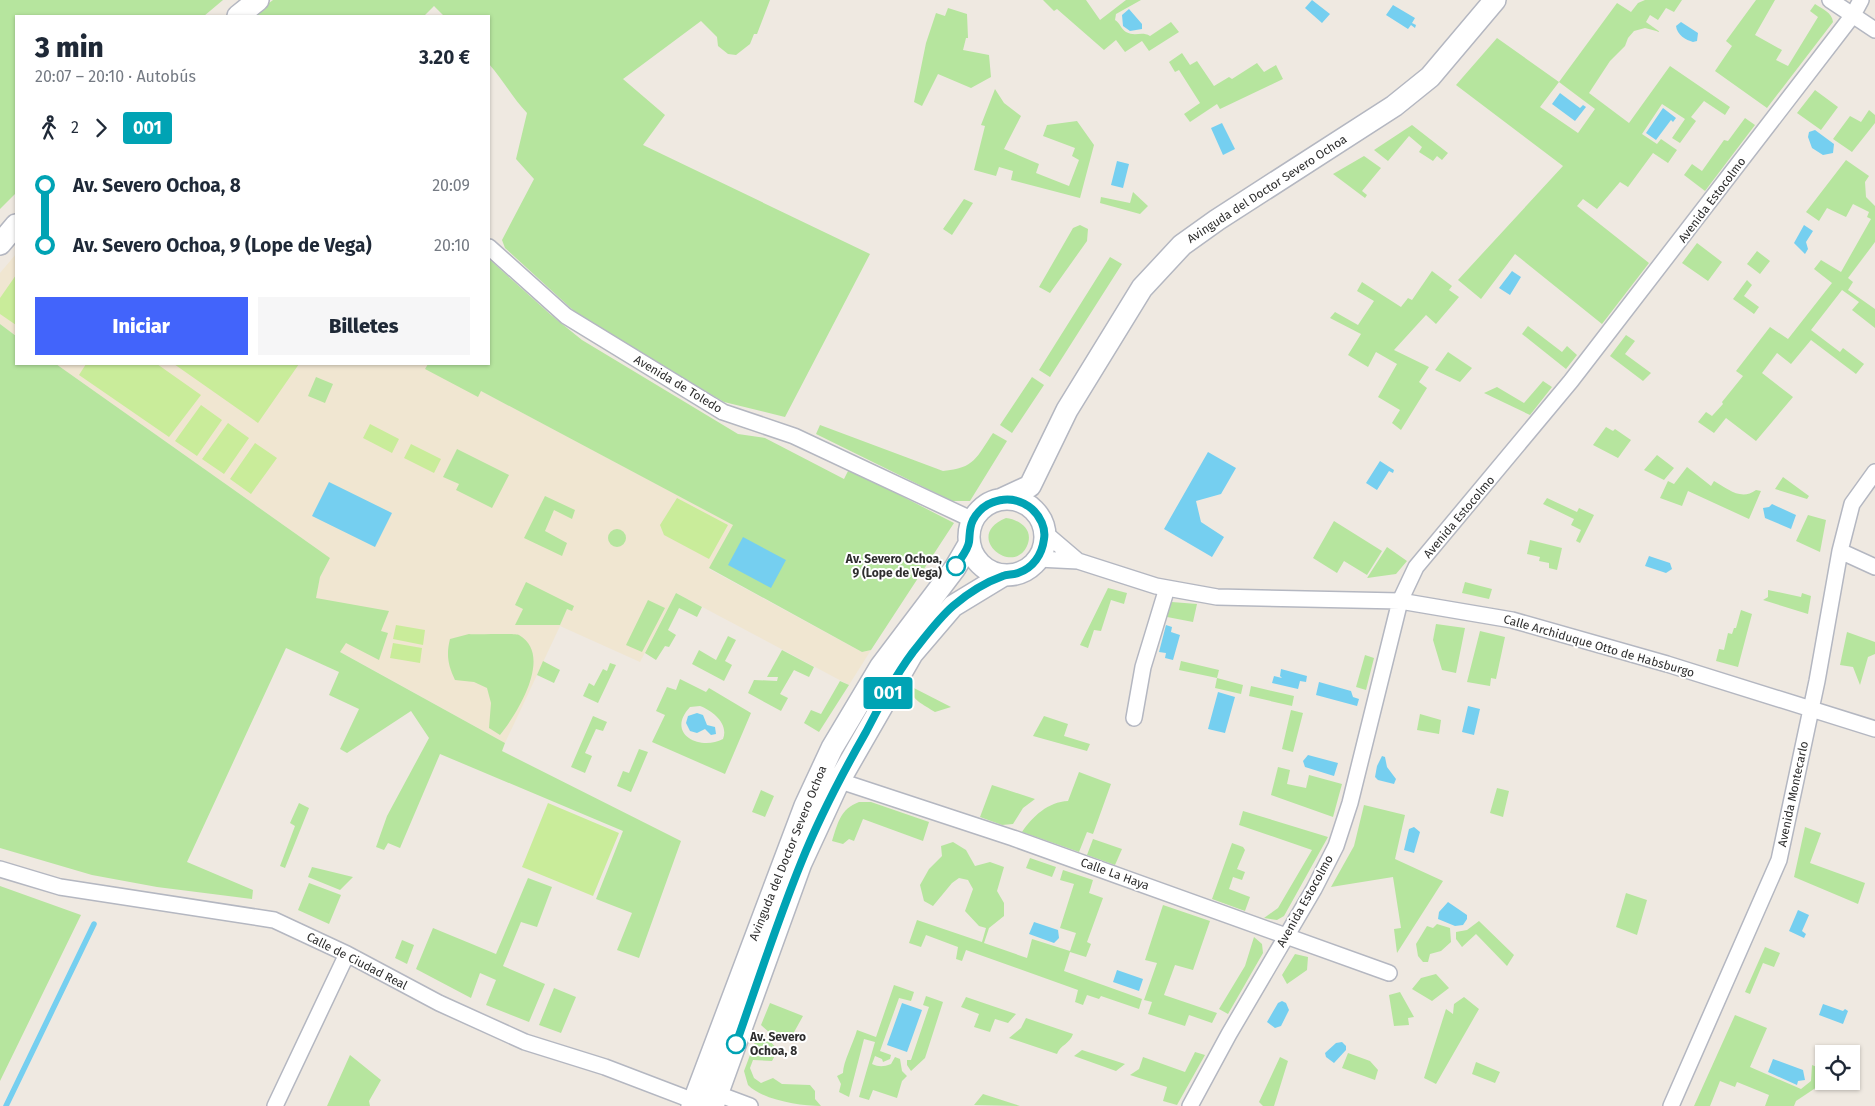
<!DOCTYPE html>
<html lang="es">
<meta charset="utf-8">
<style>
:root{--surface:#fff;--page:#f6f6f7;--text:#1f2937;--muted:#747a83;--accent:#4264fb}
body{margin:0;font-family:"Fira Sans",sans-serif;background:var(--page);color:var(--text);height:100vh;display:flex;flex-direction:column;font-size:19px;white-space:nowrap}
*{box-sizing:border-box;margin:0}
p{font-size:16px;color:var(--muted)}
.icon{flex:none;width:28px;height:28px;fill:none;stroke:currentColor;stroke-width:2;stroke-linecap:round;stroke-linejoin:round}
.map{position:relative;flex:1;overflow:hidden}
.details{position:absolute;left:15px;top:15px;width:475px;height:350px;display:flex;flex-direction:column;background:var(--surface);border-radius:0px;box-shadow:0 1px 4px #0004}
.details>*{flex:none}
.badge{padding:0 10px;border-radius:4px;font-size:18px;line-height:32px}
.buttons{position:absolute;left:1815px;top:1045px;display:grid;gap:10px}
.buttons a{display:grid;place-items:center;width:45px;height:45px;border-radius:0px;background:var(--surface);box-shadow:0 1px 4px #0004;font-size:25px}
.map>.badge{position:absolute;translate:-50% -50%;box-shadow:0 0 0 2px #fff}
.legs{display:flex;align-items:center;gap:8px;height:55px;padding:0 20px;font-size:16px}
.legs p{margin-inline-start:auto}
.summary{display:flex;align-items:center;justify-content:space-between;height:85px;padding:0 20px}
h1{font-size:28px;font-weight:800;line-height:38px}
.action{display:flex;gap:10px;margin-top:auto;padding:10px 20px}
.action a{flex:1;height:58px;border-radius:0px;background:var(--accent);color:#fff;font-size:20px;font-weight:800;line-height:58px;text-align:center}
.action a+a{background:var(--page);color:var(--text)}
ul{padding:0 20px;list-style:none}
li{display:flex;align-items:center;gap:18px;height:60px;font-size:19px}
li i{display:grid;place-items:center;width:8px;height:100%;margin:0 6px;background:currentColor}
li i::after{content:'';width:12px;height:12px;margin:-6px;border:4px solid;border-radius:50%;background:var(--surface)}
li p{margin-inline-start:auto}
li:first-child i{background:linear-gradient(#0000 50%,currentColor 0)}
li:last-child i{background:linear-gradient(currentColor 50%,#0000 0)}
.map>svg:first-child{display:block}
.education{fill:#f0e6d1}
.green{fill:#b6e59e;fill-rule:evenodd}
.pitch{fill:#c9ec9a}
.water{fill:#75cff0}
.lines{fill:none;stroke-linecap:round;stroke-linejoin:round}
.stream{stroke:#75cff0;stroke-width:5.5}
.street-casing{stroke:#b4b7c1;stroke-width:18}
.secondary-casing{stroke:#b4b7c1;stroke-width:24}
.street{stroke:#fff;stroke-width:15}
.secondary{stroke:#fff;stroke-width:21}
.line-1-casing{stroke:#fff;stroke-width:11}
.line-1{stroke:#00a3b4;stroke-width:8}
.stop-1-dot{fill:#fff;stroke:#00a3b4;stroke-width:2.5}
.labels{text-anchor:middle;dominant-baseline:central;stroke-width:4;stroke-linejoin:round;paint-order:stroke}
.street-label{font-size:12px;fill:#2e2e2e;stroke:#fff}
.stop-label{font-size:12px;font-weight:bold;fill:#2e2e2e;stroke:#fff;text-anchor:end}
</style>
<div class="map">
<svg width="1875" height="1106" viewBox="0 0 1875 1106">
<rect width="100%" height="100%" fill="#efe9e1"/>
<path class="education" d="M16 254V336L0 324V273Z
M56 364H430L734 525 709 569 862 652 871 650 849 685 676 593 640 662 560 626 505 743 308 634 320 577 330 558Z"/>
<path class="green" d="M0 0H223L204 16H16V193L0 209Z
M273 0H770L757 34H754L750 44 736 55 728 54 718 46 717 37 701 21 623 79 665 115 643 145 870 254 785 417 724 402 586 322 505 248 502 240 534 179 516 159 527 113C513 98 503 80 489 64V16H444L434 6 424 16H252Z
M1043 0H1086L1100 20 1126 0H1141L1116 14 1115 20C1120 23 1121 29 1126 32 1135 37 1142 31 1150 36L1171 22 1179 32 1149 51 1142 41 1125 52 1116 40 1104 50 1057 9 1054 11Z
M1645 0H1682L1674 12 1666 8 1658 20 1650 15 1646 22 1660 32 1645 28 1634 31 1628 38 1625 46 1610 61 1589 93 1629 123 1670 66 1730 107 1725 115 1704 101 1691 117 1696 121 1680 143 1672 138 1685 119 1662 104 1642 134 1657 144 1661 139 1677 150 1668 163 1653 153 1628 187 1620 182 1597 209 1583 199 1577 206 1649 263 1602 324 1515 254 1481 299 1458 280 1563 166 1456 85 1497 38 1559 82 1617 3 1631 12 1638 3ZM1559 82 1595 109 1578 133 1540 107Z
M1756 0H1775L1755 35 1782 50 1776 60 1788 66 1818 17 1810 11 1815 4C1822 9 1832 12 1833 22L1767 108 1715 71 1732 46 1726 41Z
M948 8 967 14 968 38H966L963 50 989 55 991 77 971 88 938 74 922 106 914 102 926 43 936 13 945 16Z
M1182 53 1190 65 1197 61 1214 86 1229 77 1232 79 1257 63 1264 72 1276 65 1283 79 1220 109 1217 104 1190 122 1184 114 1200 103 1179 70 1175 72 1169 62Z
M995 89 1004 103 1021 116 1004 149 1039 164 1036 173 1069 186 1079 160 1072 156 1075 148 1043 136 1047 125 1077 121 1094 145 1080 198 1011 180 1013 171 999 167 996 176 974 170 985 126 981 125Z
M1815 90 1838 107 1821 130 1797 113Z
M1869 110 1875 115V123L1852 152 1833 139 1850 116 1861 122Z
M1745 118 1755 125 1705 191 1684 175 1692 164 1702 171 1724 140 1728 141Z
M1412 125 1448 153 1442 160 1437 156 1433 161 1419 152 1422 147 1409 136 1388 161 1374 150Z
M1364 156 1381 168 1362 191 1367 195 1365 198 1333 174Z
M1846 160 1869 176 1865 182 1866 197 1875 206V242L1848 278 1853 282 1848 290 1875 309V328L1852 310 1859 302 1842 290 1811 330 1840 352 1843 348 1864 364 1856 374 1811 340 1791 364 1777 353 1762 373 1793 397 1756 441 1726 418 1714 433 1698 422 1706 412 1712 416 1723 404 1722 402 1743 376 1736 371 1770 327 1788 339 1832 283 1814 269 1821 260 1841 272 1871 219 1867 217 1869 212 1853 204 1846 217 1827 208 1819 221 1806 212Z
M1133 192 1148 206 1140 214 1100 203 1101 197 1130 203Z
M964 199 973 203 952 235 943 229Z
M1080 225 1088 229 1087 241 1050 293 1039 287 1073 228Z
M1697 243 1722 262 1708 281 1682 263Z
M1757 251 1770 261 1760 274 1747 264Z
M1110 257 1122 264 1050 377 1039 370Z
M489 259 551 315 582 340 738 434 765 438 844 479 849 469 954 523 871 650 862 652 709 568 733 525 481 391 478 397 425 369 428 364H489Z
M1432 271 1452 286 1449 290 1459 297 1436 324 1426 315 1394 350 1429 367 1419 382 1427 388 1401 430 1392 423 1400 410 1378 397 1397 364 1376 352 1368 367 1348 355 1361 334 1330 318 1335 312 1358 325 1374 301 1357 291 1362 282 1401 307 1408 298 1412 300Z
M1747 280 1752 285 1744 296 1759 307 1754 314 1733 299Z
M0 324 16 336V364H56L330 558 320 577 316 598 389 611 381 631 388 633 379 660 346 643 340 652 505 743 502 751 681 841 639 958 617 950 632 913 596 899 623 831 440 754 400 848 388 843 384 850 376 847 387 816 429 738 411 711 347 753 340 749 359 709 329 695 339 672 286 648 187 862 253 890 252 899 157 887 92 875 0 848Z
M1528 326 1562 352 1567 346 1577 355 1566 369 1522 334Z
M1626 335 1635 341 1625 354 1651 373 1643 381 1610 356Z
M1448 352 1472 368 1460 382 1435 370Z
M316 377 333 384 325 403 308 396Z
M1032 377 1044 385 1012 433 1000 425Z
M1543 381 1552 387 1530 415 1484 393 1497 387 1524 403Z
M820 425 943 471C975 468 976 458 993 433L1007 441 970 501H952L816 434Z
M1606 427 1613 431 1615 429 1631 440 1618 458 1593 445Z
M457 449 509 475 492 508 456 490 459 484 443 477Z
M1657 455 1674 468 1664 480 1644 470Z
M1687 467 1711 486 1714 481C1728 489 1741 501 1756 490L1761 491 1749 519 1688 491 1682 506 1660 498 1668 481 1674 484Z
M1783 477 1809 496 1807 499 1775 489Z
M545 496 575 510 572 519 554 510 545 531 567 543 562 556 524 538Z
M1547 498 1577 512 1579 508 1594 515 1580 543 1576 541 1581 530 1571 525 1574 519 1543 504Z
M1808 515 1826 520 1820 552 1796 541Z
M1006 518C1021 520 1034 530 1027 546 1013 577 962 536 1006 518Z
M1334 521 1382 551 1367 575 1344 561 1337 573 1313 558Z
M608 538a9 9 0 1 1 18 0a9 9 0 1 1-18 0Z
M1530 540 1562 548 1557 570 1549 568V563L1539 561 1540 557 1527 554Z
M1387 547 1407 561 1396 574 1367 578Z
M526 582 574 606 572 611 567 609 560 625H515L523 609 515 605Z
M1465 582 1492 589 1489 599 1462 593Z
M1108 588 1127 593 1124 604 1111 600 1101 631 1094 630 1088 648 1080 645Z
M1768 590 1801 597 1802 593 1811 596 1808 614 1763 600 1768 597Z
M676 593 702 607 697 617 679 608 668 630 676 635 669 647 665 646 656 660 645 653Z
M648 600 665 608 642 652 626 645Z
M1172 602 1197 604 1193 622 1162 616 1168 603Z
M1741 610 1752 614 1738 667 1716 661 1719 649 1724 650 1728 633 1732 634 1734 628H1736Z
M1436 624 1465 628 1456 673 1442 670 1433 640Z
M1480 631 1505 637 1496 679 1491 678 1490 686 1467 682Z
M1847 632 1875 642V654L1868 657 1860 685 1853 667 1840 665Z
M469 634C478 635 515 633 519 635 554 655 517 714 500 735L489 728 491 703 487 688 474 682 455 680C448 665 446 655 450 639Z
M728 636 736 640 725 661 732 665 724 681 692 664 699 650 716 660Z
M782 650 814 667 809 677 794 670 780 694 788 698 781 711 748 693 754 680 777 681 778 677H767Z
M1365 655 1374 658 1366 690 1356 687Z
M543 661 560 670 554 683 537 675Z
M1181 661 1219 670 1217 678 1243 685 1241 694 1215 688 1217 678 1179 670Z
M610 663 616 665 598 703 583 696 589 683 594 686 603 669 607 671Z
M680 679 706 692 709 688 751 713 725 774 652 742 665 715 656 711 667 687 676 690ZM700 706C713 711 729 724 723 739 700 751 665 734 690 707Z
M840 681 849 685 819 732 804 723 811 710 821 714Z
M908 685 951 707 935 712C924 705 910 699 908 685Z
M1251 686 1294 696 1292 706 1249 696Z
M1291 710 1303 713 1293 752 1282 749Z
M1420 714 1441 720 1439 734 1417 730Z
M593 716 607 722 603 731 596 729 585 753 592 756 585 773 571 767Z
M1044 716 1068 724 1064 736 1090 744 1087 751 1033 736Z
M639 749 648 752 631 792 617 786 623 771 629 773Z
M1278 767 1290 770 1287 784 1306 788 1309 775 1342 784 1333 817 1271 795Z
M1079 772 1111 784 1093 834 1087 832 1079 852 1022 832C1033 816 1048 802 1068 801Z
M992 785 1035 799 1023 808 1013 824 1002 825 980 817Z
M1497 788 1509 791 1503 817 1490 813Z
M761 790 774 796 765 817 752 812Z
M859 802H871L929 822 923 841 863 819 854 841 849 839 843 844 832 841C838 823 840 809 859 802Z
M299 803 309 808 285 868 280 866 295 826 290 823Z
M1364 805 1405 815 1395 859 1443 881 1397 953 1394 929 1401 928 1393 877 1331 887 1354 846Z
M1243 811 1328 837 1284 916 1277 920 1264 918 1278 908 1312 850 1239 825Z
M1805 827 1821 833 1810 863 1865 883 1858 904 1794 877Z
M1093 839 1122 849 1115 865 1087 855Z
M953 842 966 850 975 866 990 862 1004 867 997 891 1004 903V916L989 928 984 943 1027 958 1032 939 1070 951 1076 933 1060 928 1074 884 1060 880 1063 870 1093 880 1089 893 1103 898 1087 942 1091 944 1086 957 1070 952 1064 971 1142 999 1139 1009 1101 996 1099 999 1087 995 1083 1005 1075 1002 1078 990 966 950 962 961 956 959 958 947 926 935 921 947 909 943 917 920 982 942 986 928 979 926 965 911 973 889 968 880 959 878 952 883 933 906 924 901 920 885 929 869 942 856 941 846Z
M1232 843 1243 847 1245 850 1237 869 1245 872 1242 880 1233 877 1229 889 1250 897 1245 911 1212 899Z
M1030 858 1056 867 1052 877 1026 868Z
M312 867 353 877 340 890 308 877Z
M528 878 552 887 537 927 521 922 503 966 545 984 529 1022 486 1005 496 980 480 973 471 998 416 969 433 928 496 954Z
M309 883 341 895 329 924 298 910Z
M0 886 81 915 0 1081Z
M1626 893 1647 900 1637 935 1616 927Z
M1163 905 1210 921 1193 970 1175 965 1164 995 1217 1013 1212 1023 1189 1015 1185 1026 1148 1014 1152 1002 1144 1000 1157 963 1145 960Z
M1479 921 1514 955 1507 966 1476 934 1462 947 1456 939V932L1467 930Z
M1437 924 1450 928 1451 942 1441 951 1430 954 1428 962H1423L1418 956 1416 944 1427 926 1433 928Z
M1254 937 1262 944 1263 953 1228 1014 1219 1009 1245 966Z
M402 940 414 945 407 964 395 958Z
M1765 947 1780 953 1774 967 1763 963 1750 994 1745 992Z
M1295 954 1308 957 1307 970 1287 984 1282 975Z
M1436 974 1449 988 1432 1001 1412 989 1421 978Z
M894 985 914 992 911 1001 899 998 880 1051 891 1055 890 1059 883 1062 882 1059 875 1056 872 1064C879 1067 883 1067 891 1064L895 1057 900 1059 902 1071 907 1076 902 1081 897 1098 873 1090 869 1100 859 1097 875 1042 864 1039 849 1097 839 1092 841 1084 837 1076 843 1073C843 1062 853 1044 857 1030L876 1037Z
M554 988 576 997 561 1033 539 1025Z
M1400 992 1414 1017 1408 1018 1409 1025 1394 1026 1389 995Z
M926 996 943 1002 925 1058 911 1071 907 1065V1060H911L929 1007 923 1005Z
M966 997 1016 1014 1008 1023 995 1019 990 1032 974 1027 979 1014 961 1007Z
M1464 997 1479 1009 1436 1084 1424 1078 1446 1009 1453 1014 1454 1004Z
M770 1003 803 1016 793 1034 770 1033 761 1025Z
M1735 1015 1767 1028 1750 1067 1801 1089 1811 1081 1812 1065 1824 1070V1081H1826L1796 1101 1794 1106H1765L1769 1095 1737 1082 1735 1087 1720 1081 1710 1106H1694Z
M1026 1018 1073 1034C1070 1044 1060 1045 1057 1054L1009 1038 1021 1028Z
M756 1039H768L778 1050 772 1061 753 1060 750 1068 754 1078 761 1083 773 1078 782 1084 810 1085 815 1091V1099L821 1106C800 1106 763 1100 748 1085L744 1071Z
M1082 1050 1125 1064 1116 1071 1074 1056Z
M1195 1052 1205 1055 1177 1105 1163 1101 1167 1087 1130 1075 1139 1069 1143 1057 1185 1072Z
M1348 1053 1370 1061 1378 1070 1375 1080 1342 1068Z
M350 1055 381 1080 369 1101 370 1106H327Z
M1280 1057 1288 1061 1274 1106H1263L1259 1102Z
M1476 1062 1500 1072 1495 1083 1472 1074Z
M983 1094 1020 1106 974 1105Z"/>
<path class="pitch" d="M16 275V325L0 314V298Z
M86 364H157L201 395 169 437 79 375Z
M174 364H299L258 423Z
M201 405 222 420 197 456 175 441Z
M228 423 249 438 224 474 202 459Z
M370 424 399 439 392 453 363 438Z
M255 443 277 458 251 494 230 479Z
M411 444 441 459 434 473 404 458Z
M677 498 728 525 709 559 664 535 660 525Z
M396 625 425 630 423 645 393 639Z
M393 643 422 648 420 663 390 658Z
M548 803 619 833 593 896 522 867Z"/>
<path class="water" d="M1312 0 1330 14 1322 23 1305 8Z
M1393 5 1415 18 1412 23 1416 25 1415 28 1411 25 1408 29 1386 15Z
M1129 9 1142 24V29L1130 31 1123 26 1122 15Z
M1681 22 1698 33 1697 41 1693 42C1686 40 1677 35 1676 26Z
M1560 93 1580 108 1583 105 1586 107 1575 121 1552 104Z
M1663 108 1676 118 1673 122 1671 120 1656 140 1646 133Z
M1222 123 1235 149 1223 155 1211 128Z
M1815 130 1834 144 1833 153 1823 155 1812 148 1808 137 1809 132Z
M1117 161 1129 164 1123 188 1111 185Z
M1804 225 1813 231 1806 242 1808 249 1805 254 1794 243Z
M1512 271 1521 277 1510 295 1499 288Z
M1208 452 1236 468 1221 494 1196 501 1201 522 1224 537 1212 557 1164 529Z
M1380 461 1394 470 1393 473 1389 471 1377 490 1366 483Z
M329 482 392 513 375 547 312 516Z
M1772 504 1796 515 1791 529 1765 518 1763 508 1769 507Z
M743 537 786 560 771 588 728 565Z
M1649 556 1670 563 1672 569 1666 573 1645 566Z
M1166 625 1172 627 1171 632 1180 635 1173 660 1165 658 1166 653 1159 652Z
M1281 669 1307 676 1306 682 1300 681 1298 689 1272 683 1274 676 1282 678 1280 676Z
M1319 682 1351 691 1353 697 1359 699 1357 706 1316 695Z
M1218 692 1235 697 1225 733 1208 729Z
M1468 706 1480 709 1474 735 1462 732Z
M697 713 703 715 707 725 715 727 716 734 711 735 705 729 697 733 690 731 686 723 688 716Z
M1308 755 1338 763 1334 776 1305 767 1303 761Z
M1382 756 1385 757 1387 767 1396 779 1394 784 1378 780 1375 777 1377 766Z
M1414 827 1420 832 1414 853 1404 850 1409 829Z
M1448 902 1467 915V919L1463 925 1455 926 1438 919 1439 912Z
M1798 910 1809 915 1802 931 1806 934 1804 938 1789 931Z
M1034 922 1058 930 1059 938 1054 943 1029 934Z
M1117 970 1143 979 1139 991 1113 982Z
M1282 1001 1286 1003 1289 1010 1281 1026 1275 1028 1267 1022 1278 1003Z
M902 1003 922 1010 907 1052 887 1045Z
M1823 1004 1843 1011 1845 1009 1848 1011 1843 1024 1819 1015Z
M1342 1042 1346 1046V1050L1334 1063 1326 1057 1325 1053 1336 1043Z
M1773 1059 1803 1070 1805 1080 1798 1081 1797 1085 1768 1072Z"/>
<g class="lines">
<path class="stream" d="M6 1106 94 924"/>
<defs>
<path id="street" d="M1830 0 1875 30
M489 247 566 316 723 412 794 436 973 520
M1044 532 1078 561
M1840 551 1875 567
M1038 559 1078 561 1156 586 1217 597 1400 601 1512 620 1667 664 1875 729
M1134 718 1143 667 1167 588
M831 778 1013 838 1389 973
M0 869 60 887 274 920 347 954 439 1003 525 1042 605 1067 694 1101 698 1106
M708 1097 718 1094 750 1106
M275 1106 347 954
M1190 1106 1229 1034 1314 889 1336 846 1350 803 1400 601 1416 567 1571 381 1853 15 1861 0
M1671 1106 1779 860 1817 681 1840 551 1852 504 1875 472"/>
<path id="secondary" d="M238 16 258 0
M0 244 16 225
M1002 499 1030 486 1067 410 1142 288 1182 245 1217 220 1394 106 1430 77 1495 0
M969 537a38 38 0 1 1 76 0a38 38 0 1 1-76 0Z
M692 1106 805 806 832 748 881 666 955 568 969 544
M713 1106 801 863 839 781 912 654 953 606 1004 575"/>
</defs>
<use href="#street" class="street-casing"/>
<use href="#secondary" class="secondary-casing"/>
<use href="#street" class="street"/>
<use href="#secondary" class="secondary"/>
</g>
<g class="lines">
<defs>
<path id="line-1" d="M736 1044C757 984 777 922 801 863 819 818 842 774 866 732 880 705 895 676 913 652 925 637 939 618 953 606 967 594 986 582 1003 576 1007 574 1013 575 1018 573 1033 568 1042 555 1044 539 1046 528 1040 516 1032 509 1013 493 985 498 973 520 969 528 970 534 969 542 968 550 960 559 956 566"/>
</defs>
<use href="#line-1" class="line-1-casing"/>
<use href="#line-1" class="line-1"/>
</g>
<g class="stop-1-dot">
<circle cx="956" cy="566" r="9"/>
<circle cx="736" cy="1044" r="9"/>
</g>
<g class="labels">
<g class="street-label">
<text transform="translate(1267 189) rotate(-33)">Avinguda del Doctor Severo Ochoa</text>
<text transform="translate(1712 200) rotate(-53)">Avenida Estocolmo</text>
<text transform="translate(678 384) rotate(31)">Avenida de Toledo</text>
<text transform="translate(1459 517) rotate(-50)">Avenida Estocolmo</text>
<text transform="translate(1599 646) rotate(16)">Calle Archiduque Otto de Habsburgo</text>
<text transform="translate(1793 794) rotate(-78)">Avenida Montecarlo</text>
<text transform="translate(788 853) rotate(-68)">Avinguda del Doctor Severo Ochoa</text>
<text transform="translate(1115 874) rotate(20)">Calle La Haya</text>
<text transform="translate(1305 901) rotate(-61)">Avenida Estocolmo</text>
<text transform="translate(357 961) rotate(27)">Calle de Ciudad Real</text>
</g>
<g class="stop-label">
<text x="942" y="559">Av. Severo Ochoa,<tspan x="942" dy="14">9 (Lope de Vega)</tspan></text>
<text x="750" y="1037" text-anchor="start">Av. Severo<tspan x="750" dy="14">Ochoa, 8</tspan></text>
</g>
</g>
</svg>
<div class="buttons">
<a><svg class="icon" aria-label="locate" viewBox="0 0 24 24"><circle cx="12" cy="12" r="6"/><path d="M12 2v4M12 18v4M2 12h4M18 12h4"/></svg></a>
</div>
<b class="badge" style="left:888px;top:693px;background:#00a3b4;color:#fff">001</b>
<section class="details">
<div class="summary"><div><h1>3 min</h1><p>20:07 – 20:10 · Autobús</p></div><b>3.20 €</b></div>
<div class="legs"><svg class="icon" aria-label="walk" viewBox="0 0 24 24"><circle cx="13" cy="4" r="2"/><path d="M13 8l-2 6 4 7M11 14l-3 7M7 12l3-4h3l4 4"/></svg>2<svg class="icon" aria-label="forward" viewBox="0 0 24 24"><path d="M9 5l7 7-7 7"/></svg><b class="badge" style="background:#00a3b4;color:#fff">001</b></div>
<ul>
<li><i style="color:#00a3b4"></i><b>Av. Severo Ochoa, 8</b><p>20:09</p></li>
<li><i style="color:#00a3b4"></i><b>Av. Severo Ochoa, 9 (Lope de Vega)</b><p>20:10</p></li>
</ul>
<div class="action"><a>Iniciar</a><a>Billetes</a></div>
</section>
</div>
